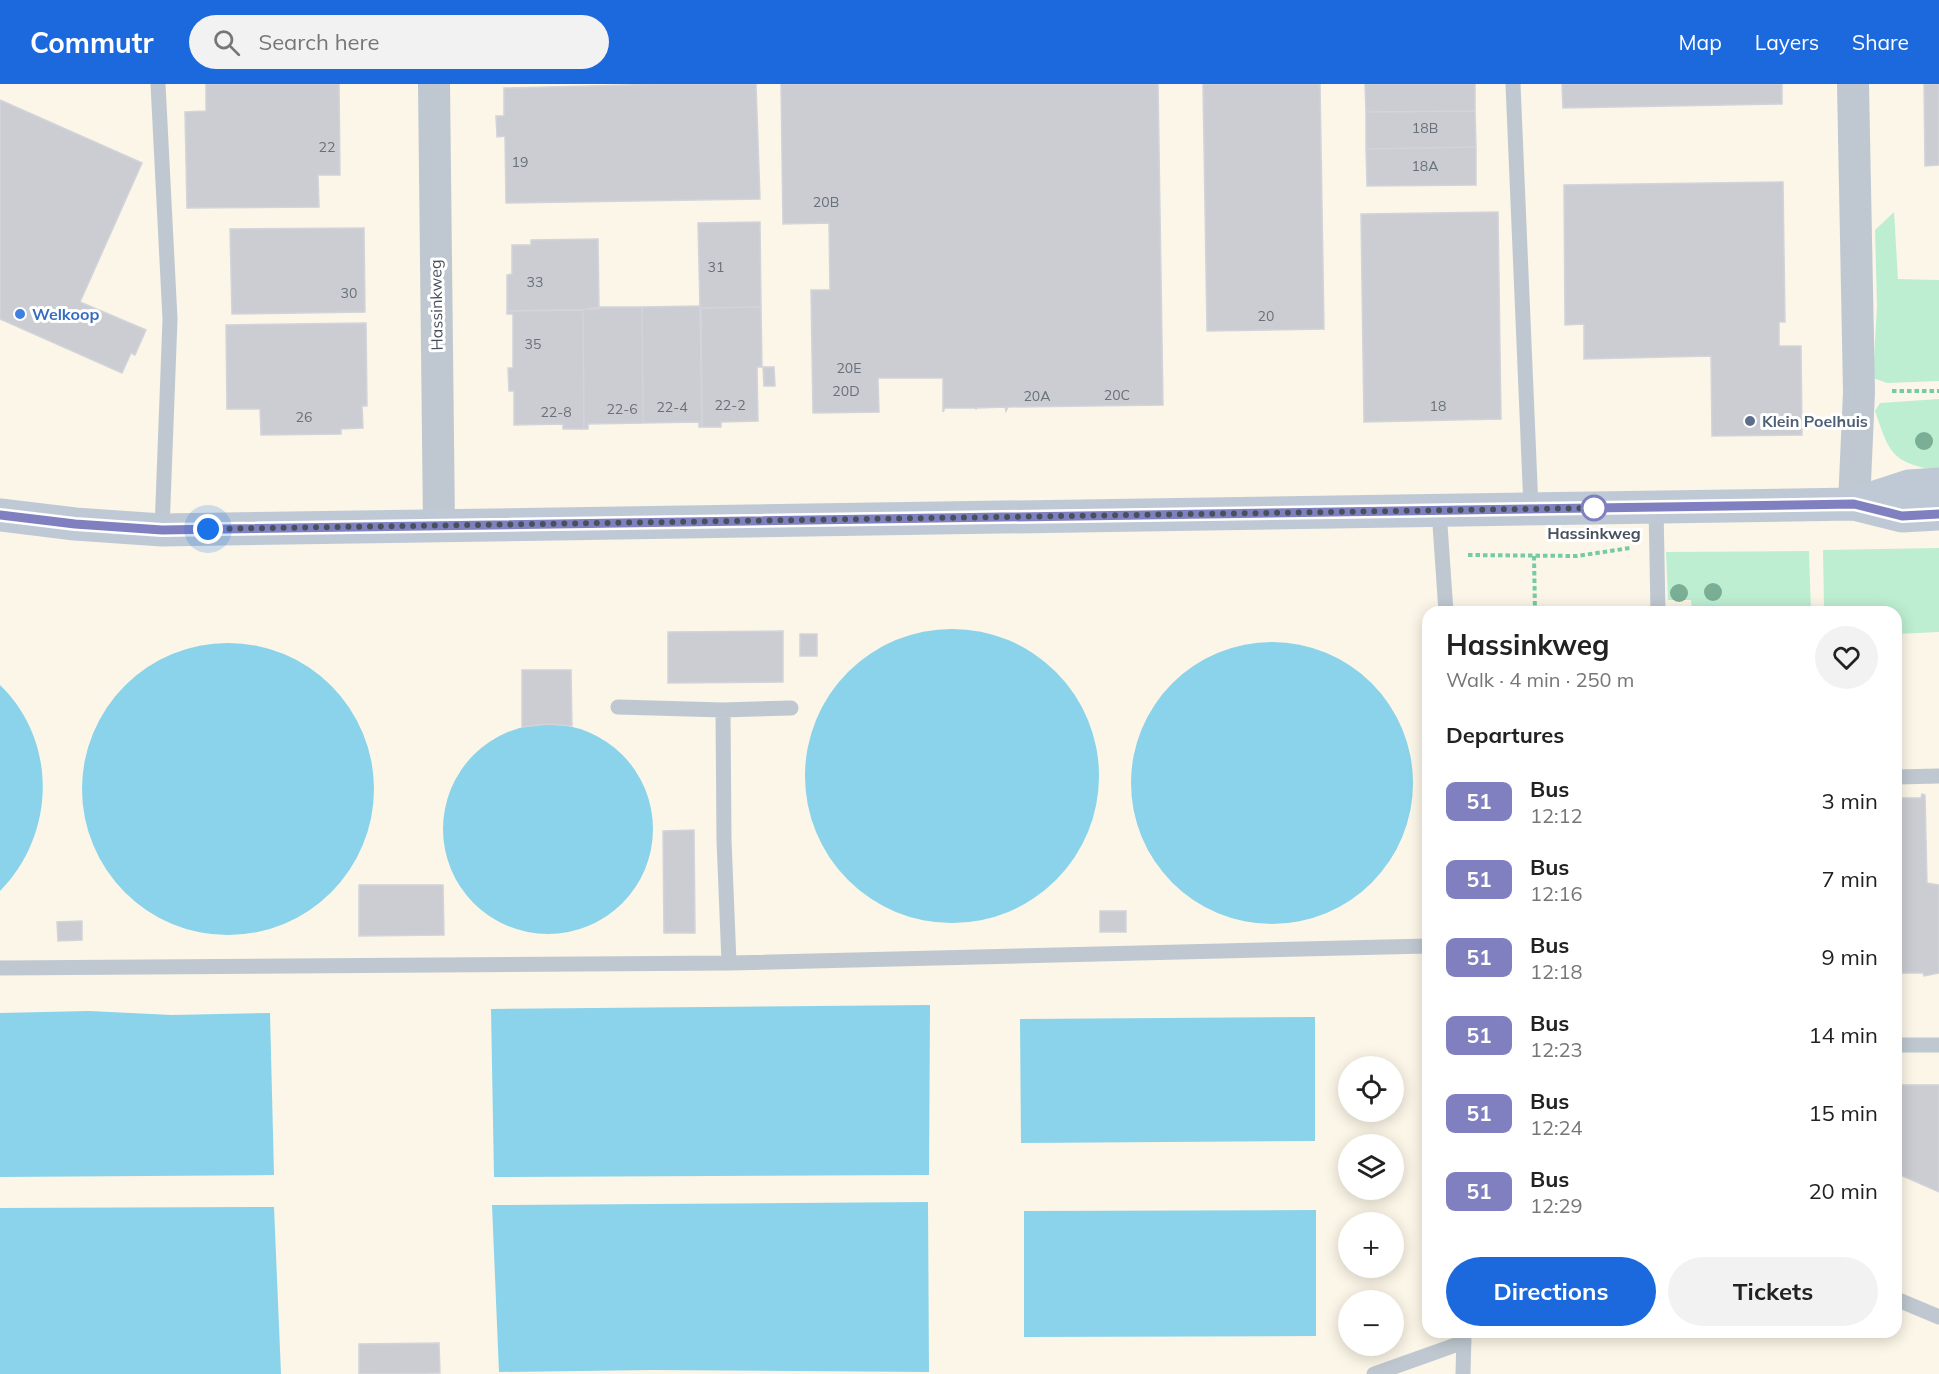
<!DOCTYPE html>
<meta charset="utf-8">
<style>
:root{--surface:#fff;--page:#f2f2f2;--text:#222;--muted:#767676;--accent:#1c69dd}
body{margin:0;font-family:Mulish,sans-serif;background:var(--page);color:var(--text);height:100vh;display:flex;flex-direction:column;font-size:22px;white-space:nowrap}
*{box-sizing:border-box;margin:0}
p{font-size:20px;color:var(--muted)}
.icon{flex:none;width:33px;height:33px;fill:none;stroke:currentColor;stroke-width:2;stroke-linecap:round;stroke-linejoin:round}
.map{position:relative;flex:1;overflow:hidden}
.panel{position:absolute;left:1422px;top:522px;width:480px;height:732px;display:flex;flex-direction:column;background:var(--surface);border-radius:18px;box-shadow:0 3px 15px #0003}
.panel>*{flex:none}
.badge{padding:0 12px;border-radius:9px;font-size:21px;line-height:39px}
.fabs{position:absolute;left:1338px;top:972px;display:grid;gap:12px}
.fabs a{display:grid;place-items:center;width:66px;height:66px;border-radius:50%;background:var(--surface);box-shadow:0 3px 15px #0003;font-size:30px}
.you{position:absolute;width:30px;height:30px;margin:-15px;border:4px solid #fff;border-radius:50%;background:#1a73e8;box-shadow:0 0 0 9px #1a73e833}
.map>.badge{position:absolute;translate:-50% -50%;box-shadow:0 0 0 3px #fff}
h2{padding:0 24px;font-size:22px;line-height:54px}
.round{display:grid;place-items:center;flex:none;width:63px;height:63px;border-radius:32px;background:var(--page)}
.summary{display:flex;align-items:center;justify-content:space-between;height:102px;padding:0 24px}
h1{font-size:28px;font-weight:700;line-height:45px}
.button{display:flex;gap:12px;margin-top:auto;padding:12px 24px}
.button a{flex:1;height:69px;border-radius:36px;background:var(--accent);color:#fff;font-size:24px;font-weight:700;line-height:69px;text-align:center}
.button a+a{background:var(--page);color:var(--text)}
ul{padding:0;list-style:none}
li{display:flex;align-items:center;gap:18px;height:78px;padding:0 24px}
li div{flex:1}
li b{display:block;font-size:22px}
li em{font-style:normal}
li .badge{min-width:66px;font-weight:700;text-align:center}
header{display:flex;align-items:center;gap:36px;box-sizing:border-box;height:84px;padding:0 30px;background:var(--accent);color:#fff}
header strong{font-size:28px}
nav{display:flex;gap:33px;margin-inline-start:auto;font-size:21px}
.search{width:420px;height:54px;background:var(--page);display:flex;align-items:center;gap:15px;box-sizing:border-box;padding:0 21px;border-radius:33px;color:var(--muted);font-size:22px}
.map>svg:first-child{display:block}
.commercial{fill:#fbf6e7;fill-rule:evenodd}
.green{fill:#bdeed2}
.water{fill:#8ad3ea}
.building{fill:#cbcdd3;stroke:#d2d4da;stroke-width:1.5}
.lines{fill:none;stroke-linecap:round;stroke-linejoin:round}
.path{stroke:#75cba4;stroke-width:4;stroke-dasharray:4.5 3;stroke-linecap:butt}
.lane{stroke:#bfc8d0;stroke-width:15}
.street{stroke:#bfc8d0;stroke-width:32}
.secondary{stroke:#bfc9d5;stroke-width:33}
.tree{fill:#7aaf96}
.line-casing{stroke:#fff;stroke-width:14}
.line{stroke:#8080c0;stroke-width:9}
.walk{stroke:#47515b;stroke-width:6;stroke-dasharray:0 10.8}
.shop-dot{fill:#3f7fe0;stroke:#fff;stroke-width:2}
.service-dot{fill:#5c6f8a;stroke:#fff;stroke-width:2}
.stop-dot{fill:#fff;stroke:#8080c0;stroke-width:3}
.labels{text-anchor:middle;dominant-baseline:central;stroke-width:6;stroke-linejoin:round;paint-order:stroke}
.number-label{font-size:14px;fill:#687079}
.street-label{font-size:16px;fill:#47515b;stroke:#fff}
.shop-label{font-size:16px;font-weight:bold;fill:#366cbe;stroke:#fff;text-anchor:start}
.service-label{font-size:16px;font-weight:bold;fill:#4e5e75;stroke:#fff;text-anchor:start}
.stop-label{font-size:16px;font-weight:bold;fill:#47515b;stroke:#fff}
</style>
<header>
<strong>Commutr</strong>
<div class="search"><svg class="icon" aria-label="search" viewBox="0 0 24 24"><circle cx="10" cy="10" r="6"/><path d="M15 15l6 6"/></svg>Search here</div>
<nav><a>Map</a><a>Layers</a><a>Share</a></nav>
</header>
<div class="map">
<svg width="1939" height="1290" viewBox="0 0 1939 1290">
<rect width="100%" height="100%" fill="#f1eeee"/>
<path class="commercial" d="M0 0H1939V1290H0ZM1428 528H1896V1248H1428ZM1348 982H1394V1028H1348ZM1348 1060H1394V1106H1348ZM1348 1138H1394V1184H1348ZM1348 1216H1394V1262H1348Z"/>
<path class="green" d="M1894 128 1898 195 1939 196V297L1887 299 1873 294 1877 221 1875 146Z
M1939 315V387C1892 378 1890 371 1875 327L1880 319Z
M1939 464V548L1896 550V528H1876V524L1824 525 1823 466Z
M1809 467 1811 528H1692L1691 516H1668L1666 468Z"/>
<path class="water" d="M805 692a147 147 0 1 1 294 0a147 147 0 1 1-294 0Z
M1131 699a141 141 0 1 1 282 0a141 141 0 1 1-282 0Z
M82 705a146 146 0 1 1 292 0a146 146 0 1 1-292 0Z
M0 601C58 657 56 750 0 807Z
M443 745a105 105 0 1 1 210 0a105 105 0 1 1-210 0Z
M930 921 929 1091 494 1093 491 925Z
M89 927 172 931 270 929 274 1091 0 1093V929Z
M1315 933V1057L1021 1059 1020 935Z
M928 1118 929 1288 651 1286 499 1288 492 1121Z
M274 1123 281 1290H0V1124Z
M1316 1126V1252L1024 1253V1127Z"/>
<path class="building" d="M206 0H339L340 91H318L319 123 187 124 185 28 206 27Z
M668 0H756L760 115 506 119 505 52 497 53 496 32H504V4Z
M781 0H1158L1163 321 1008 323 1006 327 1005 323 976 324V326V324H945L943 328V294H878L879 328 813 329 811 206H830L829 139 783 140Z
M1203 0H1320L1324 245 1207 247Z
M1365 0H1475V27L1366 28Z
M1562 0H1782V20L1563 24Z
M1924 0H1939V81L1925 82Z
M0 16 142 79 80 218 146 246 135 271 131 269 122 289 0 235Z
M1475 27 1476 63 1366 65V28Z
M1476 63V101L1367 102 1366 65Z
M1783 98 1785 238H1779V262H1801L1802 351 1712 352 1711 272 1584 275V240L1565 241 1564 101Z
M1498 128 1501 335 1364 338 1361 130Z
M760 138 761 223 700 224 698 139Z
M364 144 365 228 232 230 230 145Z
M598 155 599 225 507 227V191L512 190V161H531V156Z
M700 222 702 343H699V338L643 339 642 223Z
M599 223H642L643 339 588 340V345H584L583 226Z
M761 223 762 283H757L758 337 721 338V343H702L701 224Z
M583 226 584 345H563V340L514 341V307H509L508 284H513V230H507V227Z
M366 239 367 322H362L363 344 341 345V350L261 351 260 325H227L226 241Z
M763 283H774L775 302H764Z
M783 547V598L668 599V548Z
M800 550H817V572H800Z
M522 586H571L572 642 549 640 522 643Z
M1922 710 1925 711 1927 799 1939 801V889L1924 892 1923 889H1901V892H1897L1896 711 1899 714H1921Z
M694 746 695 849H664L663 747Z
M359 801H443L444 851 359 852Z
M1100 827H1126V848H1100Z
M82 837V856L58 857 57 838Z
M1896 1001H1939V1108L1896 1089Z
M439 1259 440 1289 359 1290V1260Z"/>
<g class="lines">
<path class="path" d="M1892 307H1939
M1468 471 1577 472 1630 464
M1534 472 1535 528"/>
<path class="lane" d="M158 0 170 235 162 446
M1513 0 1531 424
M1656 423 1658 528
M1439 426 1446 528
M618 623 723 626
M1896 693 1939 692
M729 879 724 756 723 626 791 624
M0 884 729 879 1428 862
M1896 961H1939
M1896 1215 1939 1233
M1374 1290 1464 1258
M1463 1290 1464 1251"/>
<path class="street" d="M434 0 439 441
M1853 0 1859 308 1854 420"/>
<path class="secondary" d="M1854 420 1909 402 1939 400
M0 431 75 440 162 446 1854 420 1902 432 1939 430"/>
</g>
<g class="tree">
<circle cx="1924" cy="357" r="9"/>
<circle cx="1713" cy="508" r="9"/>
<circle cx="1679" cy="509" r="9"/>
</g>
<g class="lines">
<defs>
<path id="line" d="M0 431 75 440 162 446 1854 420 1902 432 1939 430"/>
</defs>
<use href="#line" class="line-casing"/>
<use href="#line" class="line"/>
<path class="walk" d="M208 445 1594 424"/>
</g>
<circle class="shop-dot" cx="20" cy="230" r="6"/>
<circle class="service-dot" cx="1750" cy="337" r="6"/>
<circle class="stop-dot" cx="1594" cy="424" r="12"/>
<g class="labels">
<g class="number-label">
<text x="1425" y="44">18B</text>
<text x="327" y="63">22</text>
<text x="520" y="78">19</text>
<text x="1425" y="82">18A</text>
<text x="826" y="118">20B</text>
<text x="716" y="183">31</text>
<text x="535" y="198">33</text>
<text x="349" y="209">30</text>
<text x="1266" y="232">20</text>
<text x="533" y="260">35</text>
<text x="849" y="284">20E</text>
<text x="846" y="307">20D</text>
<text x="1117" y="311">20C</text>
<text x="1037" y="312">20A</text>
<text x="730" y="321">22-2</text>
<text x="1438" y="322">18</text>
<text x="672" y="323">22-4</text>
<text x="622" y="325">22-6</text>
<text x="556" y="328">22-8</text>
<text x="304" y="333">26</text>
</g>
<g class="street-label">
<text transform="translate(436 221) rotate(-91)">Hassinkweg</text>
</g>
<g class="shop-label">
<text x="32" y="230">Welkoop</text>
</g>
<g class="service-label">
<text x="1762" y="337">Klein Poelhuis</text>
</g>
<g class="stop-label">
<text x="1594" y="449">Hassinkweg</text>
</g>
</g>
</svg>
<div class="fabs">
<a><svg class="icon" aria-label="locate" viewBox="0 0 24 24"><circle cx="12" cy="12" r="6"/><path d="M12 2v4M12 18v4M2 12h4M18 12h4"/></svg></a>
<a><svg class="icon" aria-label="layers" viewBox="0 0 24 24"><path d="M12 4l9 5-9 5-9-5zM3 14l9 5 9-5"/></svg></a>
<a>+</a>
<a>−</a>
</div>
<div class="you" style="left:208px;top:445px"></div>
<section class="panel">
<div class="summary"><div><h1>Hassinkweg</h1><p>Walk · 4 min · 250 m</p></div><a class="round"><svg class="icon" aria-label="heart" viewBox="0 0 24 24"><path d="M12 20l-8-8c-3-5 5-10 8-4 3-6 11-1 8 4z"/></svg></a></div>
<h2>Departures</h2>
<ul>
<li><span class="badge" style="background:#8080c0;color:#fff">51</span><div><b>Bus</b><p>12:12</p></div><em>3 min</em></li>
<li><span class="badge" style="background:#8080c0;color:#fff">51</span><div><b>Bus</b><p>12:16</p></div><em>7 min</em></li>
<li><span class="badge" style="background:#8080c0;color:#fff">51</span><div><b>Bus</b><p>12:18</p></div><em>9 min</em></li>
<li><span class="badge" style="background:#8080c0;color:#fff">51</span><div><b>Bus</b><p>12:23</p></div><em>14 min</em></li>
<li><span class="badge" style="background:#8080c0;color:#fff">51</span><div><b>Bus</b><p>12:24</p></div><em>15 min</em></li>
<li><span class="badge" style="background:#8080c0;color:#fff">51</span><div><b>Bus</b><p>12:29</p></div><em>20 min</em></li>
</ul>
<div class="button"><a>Directions</a><a>Tickets</a></div>
</section>
</div>
